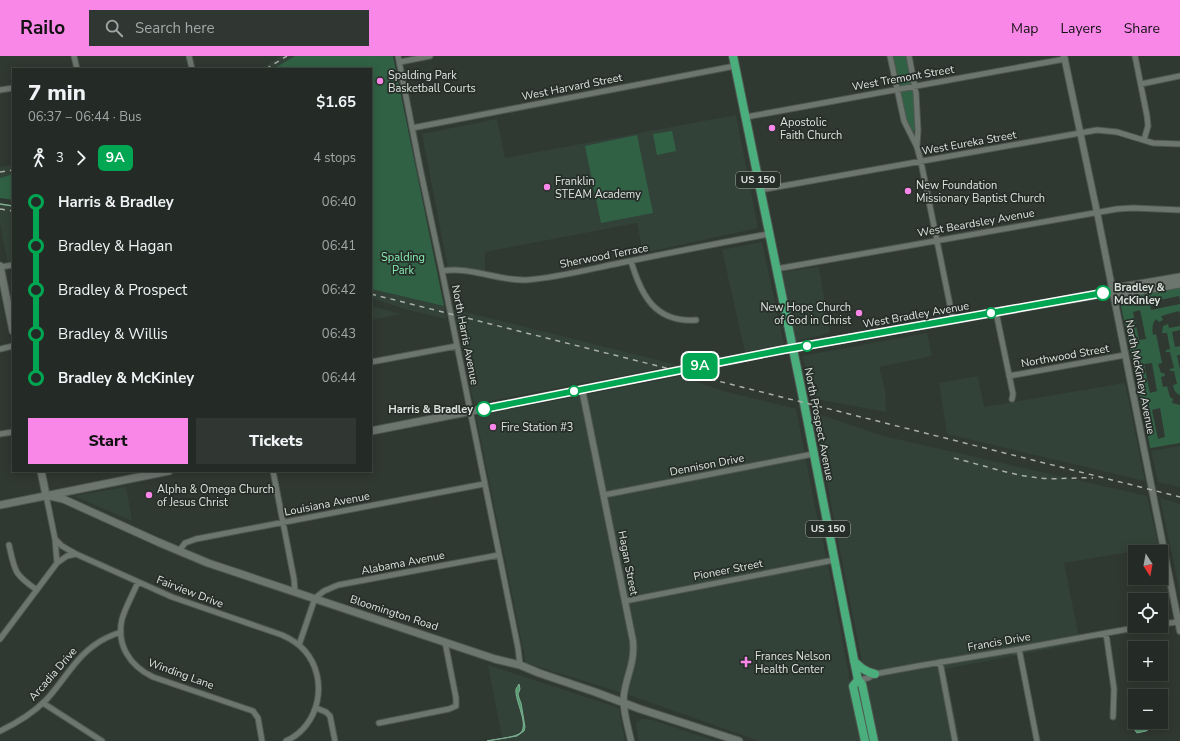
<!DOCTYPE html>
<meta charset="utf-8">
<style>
:root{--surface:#242a26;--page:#303632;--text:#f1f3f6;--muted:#a3a7a7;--line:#414643;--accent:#f987e8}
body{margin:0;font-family:"Nunito Sans",sans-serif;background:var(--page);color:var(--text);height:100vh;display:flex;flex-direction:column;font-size:15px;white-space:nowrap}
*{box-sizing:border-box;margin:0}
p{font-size:13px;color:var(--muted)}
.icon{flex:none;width:22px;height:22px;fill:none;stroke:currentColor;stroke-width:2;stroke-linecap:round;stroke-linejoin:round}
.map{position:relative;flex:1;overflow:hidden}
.details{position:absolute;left:12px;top:12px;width:360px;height:404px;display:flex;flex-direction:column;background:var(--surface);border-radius:0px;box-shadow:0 2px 10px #0003,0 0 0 1px var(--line)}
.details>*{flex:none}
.badge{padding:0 8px;border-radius:6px;font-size:14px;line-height:26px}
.needle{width:26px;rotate:169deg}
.fabs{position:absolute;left:1128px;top:489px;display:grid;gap:8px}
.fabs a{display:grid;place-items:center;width:40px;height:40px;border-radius:0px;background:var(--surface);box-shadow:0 2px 10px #0003,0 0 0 1px var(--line);font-size:20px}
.map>.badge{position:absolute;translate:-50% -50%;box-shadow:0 0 0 2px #fff}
.legs{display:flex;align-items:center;gap:6px;height:44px;padding:0 16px;font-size:13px}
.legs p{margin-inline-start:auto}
.head{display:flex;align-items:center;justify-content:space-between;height:68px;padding:0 16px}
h1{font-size:22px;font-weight:800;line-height:30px}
.button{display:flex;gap:8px;margin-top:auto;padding:8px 16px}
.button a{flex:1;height:46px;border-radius:0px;background:var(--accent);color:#111;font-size:16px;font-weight:800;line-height:46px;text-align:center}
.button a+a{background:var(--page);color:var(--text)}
ul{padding:0 16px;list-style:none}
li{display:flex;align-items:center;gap:14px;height:44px;font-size:15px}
li i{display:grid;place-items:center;width:6px;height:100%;margin:0 5px;background:currentColor}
li i::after{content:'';width:10px;height:10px;margin:-5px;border:3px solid;border-radius:50%;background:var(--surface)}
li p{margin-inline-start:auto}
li:first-child i{background:linear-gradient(#0000 50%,currentColor 0)}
li:last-child i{background:linear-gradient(currentColor 50%,#0000 0)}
header{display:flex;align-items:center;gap:24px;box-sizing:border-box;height:56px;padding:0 20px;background:var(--accent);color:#111}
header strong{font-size:19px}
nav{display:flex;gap:22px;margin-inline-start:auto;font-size:14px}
.search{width:280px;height:36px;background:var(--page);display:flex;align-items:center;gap:10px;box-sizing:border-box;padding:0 14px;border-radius:0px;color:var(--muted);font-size:15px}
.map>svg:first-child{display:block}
.built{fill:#334238}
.green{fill:#316145;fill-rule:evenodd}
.water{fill:#549b71;stroke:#7db192}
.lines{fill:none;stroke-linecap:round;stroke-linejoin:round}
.stream{stroke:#7db192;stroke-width:1.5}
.minor-casing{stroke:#4f5751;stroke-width:7}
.tertiary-casing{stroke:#4f5751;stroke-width:8}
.secondary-casing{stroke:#4f5751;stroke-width:9}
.primary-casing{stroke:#4f5751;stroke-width:10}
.minor{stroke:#6c766f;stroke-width:5}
.tertiary{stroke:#6c766f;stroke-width:6}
.secondary{stroke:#6c766f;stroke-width:7}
.primary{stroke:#4aaf7d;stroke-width:8}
.rail{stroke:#a9aeaa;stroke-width:1.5;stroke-dasharray:5 5;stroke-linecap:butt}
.line-1-casing{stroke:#fff;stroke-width:9}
.line-1{stroke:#00a651;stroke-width:6}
.poi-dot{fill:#f987e8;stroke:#262e29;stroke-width:1.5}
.stop-1-dot{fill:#fff;stroke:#00a651;stroke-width:2}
.labels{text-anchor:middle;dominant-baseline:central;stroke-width:3.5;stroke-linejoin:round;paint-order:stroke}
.shield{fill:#262e29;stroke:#a7ada8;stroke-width:1}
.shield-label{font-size:10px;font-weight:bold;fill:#dee3df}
.poi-label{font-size:11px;fill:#dee3df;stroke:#262e29;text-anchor:start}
.street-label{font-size:11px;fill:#dee3df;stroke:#262e29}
.park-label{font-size:11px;fill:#88ecb0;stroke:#262e29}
.stop-label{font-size:11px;font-weight:bold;fill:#dee3df;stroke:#262e29;text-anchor:start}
</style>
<header>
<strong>Railo</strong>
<div class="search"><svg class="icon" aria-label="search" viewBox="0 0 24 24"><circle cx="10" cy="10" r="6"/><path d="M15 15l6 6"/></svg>Search here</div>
<nav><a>Map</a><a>Layers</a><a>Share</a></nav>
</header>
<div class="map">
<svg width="1180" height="685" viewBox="0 0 1180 685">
<rect width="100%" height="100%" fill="#303832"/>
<path class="built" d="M281 0H295L273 13H261Z
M736 59 758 172 643 197 637 167 485 196V216L448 213 422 78 497 63 505 102Z
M13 109V118L0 122V111Z
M0 149 13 151V205L9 206 7 204 0 167Z
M762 186 784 288 745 296 722 194Z
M819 211 830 277 796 285 782 216Z
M371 233 444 250 446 263 408 254 371 242Z
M371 250 401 258 371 264Z
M454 254H457L677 309 474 348Z
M927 277 932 300 879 311 885 333 886 356 815 343 802 300Z
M681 320 723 335 796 353 815 451 831 523 861 685H759L632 640 526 607 476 360Z
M978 320 984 351 1125 327 1145 425 947 378 939 327Z
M813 356 883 380 1147 440 1159 491 1064 507 1080 587 945 613 960 685H878L848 536 822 400Z
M1180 390V431L1158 426 1151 395Z
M126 431 132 465 74 440Z
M1160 442 1180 448V537Z
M488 609 619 652 625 685H489L502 682Z
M641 663H646L652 664 715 685H639L636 669 637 666Z"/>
<path class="green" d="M295 0H393L444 250 371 233V13H273Z
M892 0H907L915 42V74L913 76 906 65Z
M672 75 676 95 657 99 653 78Z
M637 79 653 157 601 167 585 90Z
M13 118V144L0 142V122Z
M1180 231V245L1179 240 1150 246 1151 254 1180 248V258L1179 255 1161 260 1163 264 1159 266 1156 263C1152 268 1152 273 1153 279L1156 278 1162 307 1158 308 1161 317H1164L1165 320 1161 321 1163 331 1167 330 1170 341 1173 343 1172 347 1180 349V387L1151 392 1150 391 1120 245 1122 242 1125 240ZM1140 254 1146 283 1139 284 1133 256ZM1152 307 1157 335 1150 337 1144 308ZM1160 352 1165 381 1158 383 1152 354Z
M1168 268 1169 272 1180 270V274L1172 276 1175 291 1180 290V299H1177L1180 314V339C1175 337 1174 334 1173 329L1177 328 1174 315H1170V313L1174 312 1170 296H1166V294L1170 293 1167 277H1162L1163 270Z"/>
<path class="water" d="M519 628 520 633 518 638 519 642 521 647 525 671 524 675 517 680 487 685C496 683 511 682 519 678 531 671 514 644 516 633 517 631 518 630 519 628Z
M1161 661C1166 665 1165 670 1160 673L1152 671 1146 675 1137 677 1134 673 1133 669 1136 666H1161Z"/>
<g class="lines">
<path class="stream" d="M0 148 13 150"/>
<defs>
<path id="minor" d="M74 0 77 13
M189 0 192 13
M398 0 420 112 442 215 518 592 520 609
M890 0 904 65 917 91 921 106 953 264
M909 0 916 37 918 74 917 90
M1135 0 1147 60 1148 70 1144 84
M400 6 430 0
M1141 28 1180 20
M0 34 13 32
M746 61 1065 3
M412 72 735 10
M760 134 1097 74 1117 76 1153 87 1180 88
M631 205C641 239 655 267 696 264
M0 211 13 209
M776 213 1117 153 1133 152 1180 154
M442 215C470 210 498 225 526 224 557 222 590 213 620 207 669 197 719 187 769 178
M996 256 1013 338 1012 343
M0 293 13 290
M371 306 457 290
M1009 320 1125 299
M0 378 13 376
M273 415 294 523 295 536
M604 439 813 398
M55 483 62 490 76 498
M9 489C15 516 14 518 37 534
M179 495 185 487 196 483 484 428
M57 507 67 500 76 498 172 541 282 579C291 583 299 588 305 595 329 623 320 670 286 685
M138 526C133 538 126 550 122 563 116 589 130 610 153 621L253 655 258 662 262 685
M625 545 834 504
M1161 568 1178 566
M1106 577 1114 633 1113 661
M0 583 57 507 55 483 46 439
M299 589 315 542 324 535 338 529 499 499
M1019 593 1037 685
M940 606 955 685
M858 624 868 622 875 618 918 610 1019 593 1145 570
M43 647 102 685
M316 652 326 656 330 660 335 685
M379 667 449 653 456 650V642L445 586
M0 675C17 667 33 657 46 644 63 626 75 602 96 588 103 583 112 579 121 576"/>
<path id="tertiary" d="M1064 0 1097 156 1180 575
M582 333 633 585C635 607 627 618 624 638 622 653 628 670 631 685"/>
<path id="secondary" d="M0 210 13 275
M1113 236 1123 238 1180 228
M371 375 781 294 1113 236 1122 231 1180 221
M41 415 46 439
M46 439 63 443 72 447 158 486 208 507 495 603 520 609 539 617 595 636 640 653 739 685
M0 449 169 415"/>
<path id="primary" d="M733 0 803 342 854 604 858 624 862 628 874 685
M854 605C861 612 866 616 875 618
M858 624 853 630 865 685"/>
</defs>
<use href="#minor" class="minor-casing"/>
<use href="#tertiary" class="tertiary-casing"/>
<use href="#secondary" class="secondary-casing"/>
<use href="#primary" class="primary-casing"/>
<use href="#minor" class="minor"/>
<use href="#tertiary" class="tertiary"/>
<use href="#secondary" class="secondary"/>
<use href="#primary" class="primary"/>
<path class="rail" d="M266 13 287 0
M0 116 13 114
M0 153 13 155
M371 238 1180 441
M954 402C982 409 1011 419 1039 422 1057 424 1075 421 1093 422"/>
</g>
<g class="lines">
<defs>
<path id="line-1" d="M484 353 782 294 1103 237"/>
</defs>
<use href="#line-1" class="line-1-casing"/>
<use href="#line-1" class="line-1"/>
</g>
<g class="poi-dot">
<circle cx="380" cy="25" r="4"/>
<circle cx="772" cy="72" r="4"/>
<circle cx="547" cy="131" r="4"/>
<circle cx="908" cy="135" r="4"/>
<circle cx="859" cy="257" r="4"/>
<circle cx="493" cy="371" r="4"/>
<circle cx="149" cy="439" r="4"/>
<path d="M744 600h4v4h4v4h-4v4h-4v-4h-4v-4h4z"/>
</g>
<g class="stop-1-dot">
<circle cx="1103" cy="237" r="7"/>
<circle cx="991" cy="257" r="5"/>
<circle cx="807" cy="290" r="5"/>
<circle cx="574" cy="335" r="5"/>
<circle cx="484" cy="353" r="7"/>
</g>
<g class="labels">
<g class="shield">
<rect x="736" y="116" width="44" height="16" rx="3"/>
<rect x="806" y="465" width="44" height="16" rx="3"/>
</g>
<g class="shield-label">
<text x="758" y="124">US 150</text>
<text x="828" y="473">US 150</text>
</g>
<g class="poi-label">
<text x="388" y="19">Spalding Park<tspan x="388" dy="13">Basketball Courts</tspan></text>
<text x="780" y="66">Apostolic<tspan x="780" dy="13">Faith Church</tspan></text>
<text x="555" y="125">Franklin<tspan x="555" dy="13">STEAM Academy</tspan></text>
<text x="916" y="129">New Foundation<tspan x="916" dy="13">Missionary Baptist Church</tspan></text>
<text x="851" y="251" text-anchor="end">New Hope Church<tspan x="851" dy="13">of God in Christ</tspan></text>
<text x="501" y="371">Fire Station #3</text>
<text x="157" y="433">Alpha &amp; Omega Church<tspan x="157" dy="13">of Jesus Christ</tspan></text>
<text x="755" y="600">Frances Nelson<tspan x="755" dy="13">Health Center</tspan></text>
</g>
<g class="street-label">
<text transform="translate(903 22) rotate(-10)">West Tremont Street</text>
<text transform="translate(572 31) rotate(-11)">West Harvard Street</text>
<text transform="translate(969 87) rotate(-10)">West Eureka Street</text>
<text transform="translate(976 167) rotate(-10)">West Beardsley Avenue</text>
<text transform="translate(604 200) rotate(-11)">Sherwood Terrace</text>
<text transform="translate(916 259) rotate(-10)">West Bradley Avenue</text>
<text transform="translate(465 279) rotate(79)">North Harris Avenue</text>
<text transform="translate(1065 300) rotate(-10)">Northwood Street</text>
<text transform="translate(1140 321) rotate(79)">North McKinley Avenue</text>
<text transform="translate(819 368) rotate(79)">North Prospect Avenue</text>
<text transform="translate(707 409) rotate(-11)">Dennison Drive</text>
<text transform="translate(327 448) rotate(-11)">Louisiana Avenue</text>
<text transform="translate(403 507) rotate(-11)">Alabama Avenue</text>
<text transform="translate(628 507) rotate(79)">Hagan Street</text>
<text transform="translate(728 514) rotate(-11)">Pioneer Street</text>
<text transform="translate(190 536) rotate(21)">Fairview Drive</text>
<text transform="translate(394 557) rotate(18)">Bloomington Road</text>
<text transform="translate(999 586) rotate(-10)">Francis Drive</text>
<text transform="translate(53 618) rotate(-49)">Arcadia Drive</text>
<text transform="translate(181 618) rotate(20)">Winding Lane</text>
</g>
<g class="park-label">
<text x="403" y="201">Spalding<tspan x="403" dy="13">Park</tspan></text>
</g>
<g class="stop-label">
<text x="1114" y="231">Bradley &amp;<tspan x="1114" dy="13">McKinley</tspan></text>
<text x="473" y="353" text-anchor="end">Harris &amp; Bradley</text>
</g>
</g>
</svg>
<div class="fabs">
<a><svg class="needle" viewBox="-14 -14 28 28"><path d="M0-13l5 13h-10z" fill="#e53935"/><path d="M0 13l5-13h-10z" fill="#a3a7a7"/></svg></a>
<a><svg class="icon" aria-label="locate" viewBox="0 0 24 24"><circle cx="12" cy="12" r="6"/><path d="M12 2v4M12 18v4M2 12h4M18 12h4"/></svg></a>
<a>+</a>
<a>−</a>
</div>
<b class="badge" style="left:700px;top:310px;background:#00a651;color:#fff">9A</b>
<section class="details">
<div class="head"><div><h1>7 min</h1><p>06:37 – 06:44 · Bus</p></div><b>$1.65</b></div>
<div class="legs"><svg class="icon" aria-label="walk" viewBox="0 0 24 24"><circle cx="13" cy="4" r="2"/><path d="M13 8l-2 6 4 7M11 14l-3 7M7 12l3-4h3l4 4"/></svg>3<svg class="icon" aria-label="forward" viewBox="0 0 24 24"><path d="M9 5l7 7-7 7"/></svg><b class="badge" style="background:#00a651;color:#fff">9A</b><p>4 stops</p></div>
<ul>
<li><i style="color:#00a651"></i><b>Harris &amp; Bradley</b><p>06:40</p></li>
<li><i style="color:#00a651"></i><span>Bradley &amp; Hagan</span><p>06:41</p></li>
<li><i style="color:#00a651"></i><span>Bradley &amp; Prospect</span><p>06:42</p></li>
<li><i style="color:#00a651"></i><span>Bradley &amp; Willis</span><p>06:43</p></li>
<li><i style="color:#00a651"></i><b>Bradley &amp; McKinley</b><p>06:44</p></li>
</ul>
<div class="button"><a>Start</a><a>Tickets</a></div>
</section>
</div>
